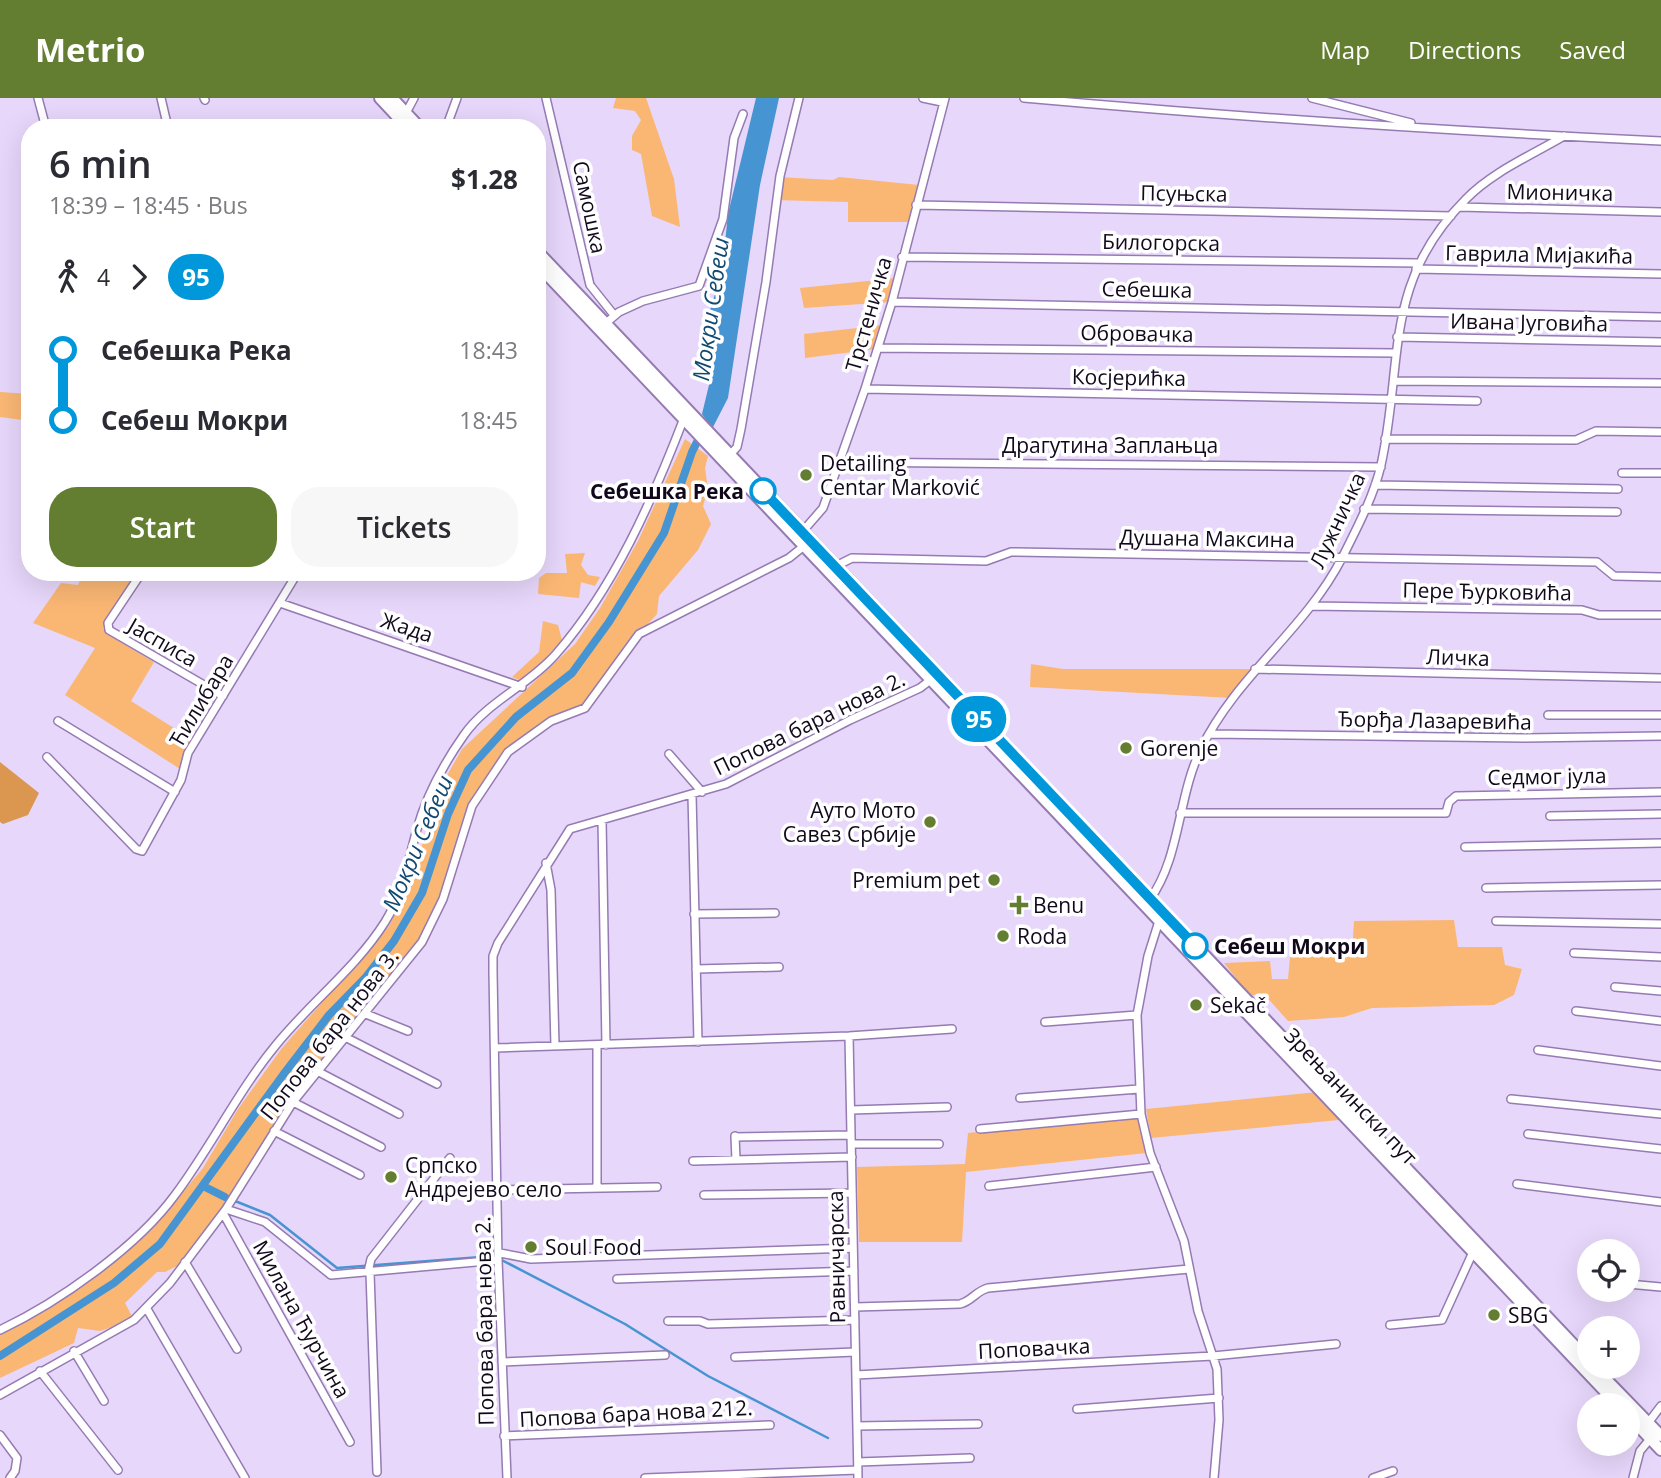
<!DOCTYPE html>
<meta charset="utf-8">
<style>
:root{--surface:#fff;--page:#f7f7f7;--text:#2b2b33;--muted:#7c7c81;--accent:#647e31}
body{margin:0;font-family:"Open Sans",sans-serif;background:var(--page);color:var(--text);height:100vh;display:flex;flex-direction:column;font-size:26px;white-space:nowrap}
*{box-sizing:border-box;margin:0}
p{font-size:23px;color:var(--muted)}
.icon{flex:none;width:38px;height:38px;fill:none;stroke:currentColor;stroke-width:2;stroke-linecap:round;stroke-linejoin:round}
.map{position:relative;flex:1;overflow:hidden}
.panel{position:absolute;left:21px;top:21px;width:525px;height:462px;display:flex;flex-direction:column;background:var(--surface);border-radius:28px;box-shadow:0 7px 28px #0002}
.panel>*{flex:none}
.badge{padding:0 14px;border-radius:23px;font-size:24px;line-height:46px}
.controls{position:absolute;left:1577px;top:1141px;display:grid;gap:14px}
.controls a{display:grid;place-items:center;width:63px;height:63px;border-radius:50%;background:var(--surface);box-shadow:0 7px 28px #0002;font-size:35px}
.map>.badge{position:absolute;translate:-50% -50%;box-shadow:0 0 0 4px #fff}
.legs{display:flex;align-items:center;gap:10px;height:77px;padding:0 28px;font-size:23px}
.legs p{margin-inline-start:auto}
.headline{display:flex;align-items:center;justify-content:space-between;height:119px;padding:0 28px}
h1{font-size:38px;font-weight:600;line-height:52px}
.primary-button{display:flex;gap:14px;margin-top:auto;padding:14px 28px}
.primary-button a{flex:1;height:80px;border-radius:28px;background:var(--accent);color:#fff;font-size:28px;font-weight:600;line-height:80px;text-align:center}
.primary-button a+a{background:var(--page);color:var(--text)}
ul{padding:0 28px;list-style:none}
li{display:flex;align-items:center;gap:24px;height:70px;font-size:26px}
li i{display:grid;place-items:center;width:10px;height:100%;margin:0 9px;background:currentColor}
li i::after{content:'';width:18px;height:18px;margin:-9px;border:5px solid;border-radius:50%;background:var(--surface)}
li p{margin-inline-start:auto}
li:first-child i{background:linear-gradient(#0000 50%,currentColor 0)}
li:last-child i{background:linear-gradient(currentColor 50%,#0000 0)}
header{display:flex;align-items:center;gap:42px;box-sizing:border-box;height:98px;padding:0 35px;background:var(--accent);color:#fff}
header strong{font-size:33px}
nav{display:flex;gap:38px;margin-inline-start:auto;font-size:24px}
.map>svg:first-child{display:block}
.green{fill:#fab774}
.forest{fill:#db974f}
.water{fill:#4694d1}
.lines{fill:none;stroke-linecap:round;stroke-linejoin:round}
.stream{stroke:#4694d1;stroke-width:2.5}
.canal{stroke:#4694d1;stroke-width:8}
.street-casing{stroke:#957bb2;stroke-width:10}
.secondary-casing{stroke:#957bb2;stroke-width:14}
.street{stroke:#fff;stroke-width:7}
.secondary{stroke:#fff;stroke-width:10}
.line-1-casing{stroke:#fff;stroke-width:16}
.line-1{stroke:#0098da;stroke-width:10}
.poi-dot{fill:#647e31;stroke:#fff;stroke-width:2.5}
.stop-1-dot{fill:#fff;stroke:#0098da;stroke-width:3.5}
.labels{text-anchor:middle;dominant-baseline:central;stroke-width:7;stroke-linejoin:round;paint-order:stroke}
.street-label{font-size:21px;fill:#12081c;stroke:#fff}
.poi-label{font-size:21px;fill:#12081c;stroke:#fff;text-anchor:start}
.stop-label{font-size:21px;font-weight:bold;fill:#12081c;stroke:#fff;text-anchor:end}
.water-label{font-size:23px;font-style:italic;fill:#104a73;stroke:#fff}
</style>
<header>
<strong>Metrio</strong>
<nav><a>Map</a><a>Directions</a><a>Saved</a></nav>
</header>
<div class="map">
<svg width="1661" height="1380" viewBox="0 0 1661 1380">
<rect width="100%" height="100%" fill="#e7d7fb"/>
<path class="green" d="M616 0H646L674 81 680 129 652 118 641 56 632 52V38L641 22 635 13 613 10Z
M778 79 833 82 839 79 919 87 910 124H848V104L774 102Z
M896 180 890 204 804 210 800 190Z
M884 227 876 251 805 260 804 236Z
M0 294 30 296V323L0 319Z
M685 341 708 358 705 370 708 391 703 408 711 426 698 452 659 498 657 516 627 549 585 610 561 619 508 654 482 689 432 827 293 1004 226 1111 185 1164 165 1174H157L125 1205 134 1222 100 1233 78 1230 74 1245 0 1280V1235L37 1217 98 1177 150 1133 203 1070 238 1011 282 950 389 828 414 780 433 702 462 651 575 546 600 510 638 443Z
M585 455 581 467 588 477 600 479 595 488 573 482 581 484 579 500 538 496 539 480 546 475H567L565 456Z
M83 474H137L103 530 107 536 154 564 131 603 193 642 180 671 65 597 95 550 33 525 61 485 78 487Z
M543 523 558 527 562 542 524 584 512 579 539 554Z
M1031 566 1063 571H1255L1231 600 1030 589Z
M1454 822 1458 849H1502L1505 867 1522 871 1514 897 1494 907 1372 910 1344 919 1288 923 1263 895 1250 898 1224 865 1270 863 1272 881H1288L1290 859 1352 855 1354 823Z
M1318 994 1339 1022 1151 1040 1146 1011Z
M1139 1018 1147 1055 966 1074 962 1144H859L857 1069 965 1066 968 1035Z"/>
<path class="forest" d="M0 664 39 695 28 717 3 726 0 724Z"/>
<path class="water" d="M756 0H779L760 87 728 300 712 331 702 316 714 266 708 219 722 173 728 116Z"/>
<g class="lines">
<path class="stream" d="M235 1103 270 1117 337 1170 494 1158 625 1226 708 1278 828 1340"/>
<path class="canal" d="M203 1088 225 1099
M0 1258 114 1185 160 1146 283 977 329 917 366 879 394 843 422 795 448 716 468 672 516 619 572 575 609 524 664 435 692 354 702 334"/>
<defs>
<path id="street" d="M38 0 46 30
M161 0 168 30
M204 0 205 2
M546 0 590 187 614 217
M923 0 942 4
M1024 0C1236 19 1448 33 1661 43
M1312 0 1411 25
M406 15 414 0
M446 30 457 0
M916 107 1451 118
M1459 109 1661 114
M902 159 1418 165
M1416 171 1661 176
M892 204 1661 219
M606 225 619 214 643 203 699 188 723 121 734 40 743 16
M1397 239 1661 244
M878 250 1395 255
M1394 283 1661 285
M865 291 1477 303
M1385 341 1576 342 1596 333 1661 334
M729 358 737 349 741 331 766 184 780 78 799 0
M838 364 1381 369
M1622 375H1661
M1375 387 1618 391
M1364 411 1617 414
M803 433 823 410 865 291 892 204 945 0
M836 468 852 460 986 463 1011 454 1597 464 1614 478 1661 479
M142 474 108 525 109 532 223 598
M286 474 298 476
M280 505 522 589
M1311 508 1582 512 1599 517H1661
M1255 571 1661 580
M1548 617H1661
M58 623 175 694
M1209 636 1525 640 1661 638
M669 656 702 694
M47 659 136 751 142 753 181 682 188 655 298 474
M692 697 698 944
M1180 715H1446L1449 704 1456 698 1661 694
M1550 718 1661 716
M602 722 606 947
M1465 749 1661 745
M546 765 551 792 555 948
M1486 790 1661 787
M1150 801C1180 761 1178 697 1201 651 1236 578 1305 532 1342 460 1356 432 1374 398 1381 367 1404 263 1382 185 1466 101 1492 74 1532 57 1564 38
M694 816 775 815
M1159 823 1148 858 1137 917 1141 1016 1150 1055 1184 1143 1198 1213 1217 1271 1219 1322 1214 1380
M1496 823 1661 826
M1574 855 1661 859
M696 871 779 869
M1615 889 1661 893
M1576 913 1661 923
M366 916 408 933
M1045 924 1137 917
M849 938 858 1380
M345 939 437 986
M495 950 849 938 952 931
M1538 952 1661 968
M317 973 399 1016
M1020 1000 1139 991
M1511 1001 1661 1016
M293 1004 381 1049
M851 1012 947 1009
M980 1031 1141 1016
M274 1033 360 1077
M1528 1036 1661 1051
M735 1038 736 1062
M735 1039 851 1037
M852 1046H939
M693 1063 852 1059
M1517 1086 1661 1104
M989 1088 1156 1069
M597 1090V947
M498 1092 657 1089
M704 1097 852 1095
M226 1111 265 1124 331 1177 498 1162
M223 1115 350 1344
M500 1155 531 1161 853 1150
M185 1164 237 1251
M368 1174 371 1161 450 1060
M370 1175 377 1374
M617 1181 854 1173
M1628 1186 1661 1189
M855 1209 960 1206C972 1203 976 1193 988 1190L1189 1171
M147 1211 245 1380
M668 1223H700L708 1226 855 1222
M1390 1227 1442 1222 1473 1154
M0 1232C59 1204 137 1149 175 1097 211 1049 238 993 276 947 310 905 356 870 385 824 403 795 408 763 417 731 426 699 445 664 464 637 487 604 529 587 556 556 614 490 653 401 684 320
M74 1253 104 1303
M735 1259 855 1254
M502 1264 665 1257
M40 1273 118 1372
M856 1277 1213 1258 1336 1246
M0 1297 134 1222 170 1185 226 1111 293 1004 422 844 443 801 472 708 508 654 551 623 585 610 639 536 789 460 804 448
M1077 1311 1219 1300
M1648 1325 1661 1308
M857 1328 978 1326
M0 1337 17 1360 15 1373 10 1380
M504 1338 770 1327
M858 1364 970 1360
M507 1380 498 1162 493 874V858L498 845 570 731 726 686 850 622 920 590 933 580
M645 1380 858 1372
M1373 1380 1393 1373
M1633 1380 1640 1353 1650 1341"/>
<path id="secondary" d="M380 0 408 30
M392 0 420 30
M537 153 1589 1263
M537 166 1618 1307
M1594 1269 1661 1338
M1628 1317 1661 1352"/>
</defs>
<use href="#street" class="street-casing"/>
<use href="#secondary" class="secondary-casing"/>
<use href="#street" class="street"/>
<use href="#secondary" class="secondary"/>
</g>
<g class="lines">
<defs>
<path id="line-1" d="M763 393 1195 848"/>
</defs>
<use href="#line-1" class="line-1-casing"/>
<use href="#line-1" class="line-1"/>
</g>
<g class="poi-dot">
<circle cx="806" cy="377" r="7"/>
<circle cx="1126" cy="650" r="7"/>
<circle cx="930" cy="724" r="7"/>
<circle cx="994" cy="782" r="7"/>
<path d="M1015.5 796.5h7v7h7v7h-7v7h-7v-7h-7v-7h7z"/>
<circle cx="1003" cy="838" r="7"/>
<circle cx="1196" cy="907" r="7"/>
<circle cx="391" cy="1079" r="7"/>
<circle cx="531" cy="1149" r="7"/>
<circle cx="1494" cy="1217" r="7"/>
</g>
<g class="stop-1-dot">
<circle cx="763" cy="393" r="12"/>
<circle cx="1195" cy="848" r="12"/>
</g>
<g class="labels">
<g class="street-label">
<text transform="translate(1560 94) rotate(1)">Мионичка</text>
<text transform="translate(1184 95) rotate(1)">Псуњска</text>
<text transform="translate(590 109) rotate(78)">Самошка</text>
<text transform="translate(1161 144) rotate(1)">Билогорска</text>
<text transform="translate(1539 156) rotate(1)">Гаврила Мијакића</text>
<text transform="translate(1147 191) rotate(1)">Себешка</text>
<text transform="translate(868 216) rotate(-74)">Трстеничка</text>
<text transform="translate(1529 224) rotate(1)">Ивана Југовића</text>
<text transform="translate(1137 235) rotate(1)">Обровачка</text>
<text transform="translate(1129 279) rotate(1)">Косјерићка</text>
<text x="1110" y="347">Драгутина Заплањца</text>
<text transform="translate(1337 422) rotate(-65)">Лужничка</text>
<text transform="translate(1207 440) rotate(1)">Душана Максина</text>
<text transform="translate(1487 493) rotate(1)">Пере Ђурковића</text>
<text transform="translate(407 529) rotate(18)">Жада</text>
<text transform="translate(163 544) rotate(30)">Јасписа</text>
<text transform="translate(1458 559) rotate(2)">Личка</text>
<text transform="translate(201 602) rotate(-59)">Ћилибара</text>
<text transform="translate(1435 622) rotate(1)">Ђорђа Лазаревића</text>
<text transform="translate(809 625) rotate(-26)">Попова бара нова 2.</text>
<text transform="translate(1547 678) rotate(-1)">Седмог јула</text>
<text transform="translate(329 936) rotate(-52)">Попова бара нова 3.</text>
<text transform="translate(1351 998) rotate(46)">Зрењанински пут</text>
<text transform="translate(836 1159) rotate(-91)">Равничарска</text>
<text transform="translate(302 1221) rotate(61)">Милана Ћурчина</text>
<text transform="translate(484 1223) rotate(-91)">Попова бара нова 2.</text>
<text transform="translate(1034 1250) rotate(-3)">Поповачка</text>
<text transform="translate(636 1315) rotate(-3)">Попова бара нова 212.</text>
</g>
<g class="poi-label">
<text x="820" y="365">Detailing<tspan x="820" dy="24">Centar Marković</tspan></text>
<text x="1140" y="650">Gorenje</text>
<text x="916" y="712" text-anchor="end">Ауто Мото<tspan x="916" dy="24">Савез Србије</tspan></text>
<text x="980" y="782" text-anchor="end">Premium pet</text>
<text x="1033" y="807">Benu</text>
<text x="1017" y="838">Roda</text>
<text x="1210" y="907">Sekač</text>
<text x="405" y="1067">Српско<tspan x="405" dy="24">Андрејево село</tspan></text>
<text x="545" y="1149">Soul Food</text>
<text x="1508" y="1217">SBG</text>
</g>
<g class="stop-label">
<text x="744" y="393">Себешка Река</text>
<text x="1214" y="848" text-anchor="start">Себеш Мокри</text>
</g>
<g class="water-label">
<text transform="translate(710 211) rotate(-82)">Мокри Себеш</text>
<text transform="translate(417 745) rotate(-67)">Мокри Себеш</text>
</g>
</g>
</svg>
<div class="controls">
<a><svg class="icon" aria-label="locate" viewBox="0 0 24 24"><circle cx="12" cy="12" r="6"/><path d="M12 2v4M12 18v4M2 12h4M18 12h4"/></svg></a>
<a>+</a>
<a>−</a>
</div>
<b class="badge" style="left:979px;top:621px;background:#0098da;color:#fff">95</b>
<section class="panel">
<div class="headline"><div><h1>6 min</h1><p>18:39 – 18:45 · Bus</p></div><b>$1.28</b></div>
<div class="legs"><svg class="icon" aria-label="walk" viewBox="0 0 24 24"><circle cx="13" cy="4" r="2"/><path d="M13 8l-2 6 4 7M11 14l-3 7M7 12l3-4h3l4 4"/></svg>4<svg class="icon" aria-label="forward" viewBox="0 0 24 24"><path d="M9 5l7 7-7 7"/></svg><b class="badge" style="background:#0098da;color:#fff">95</b></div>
<ul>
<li><i style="color:#0098da"></i><b>Себешка Река</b><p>18:43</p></li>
<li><i style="color:#0098da"></i><b>Себеш Мокри</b><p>18:45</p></li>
</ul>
<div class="primary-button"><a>Start</a><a>Tickets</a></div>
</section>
</div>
